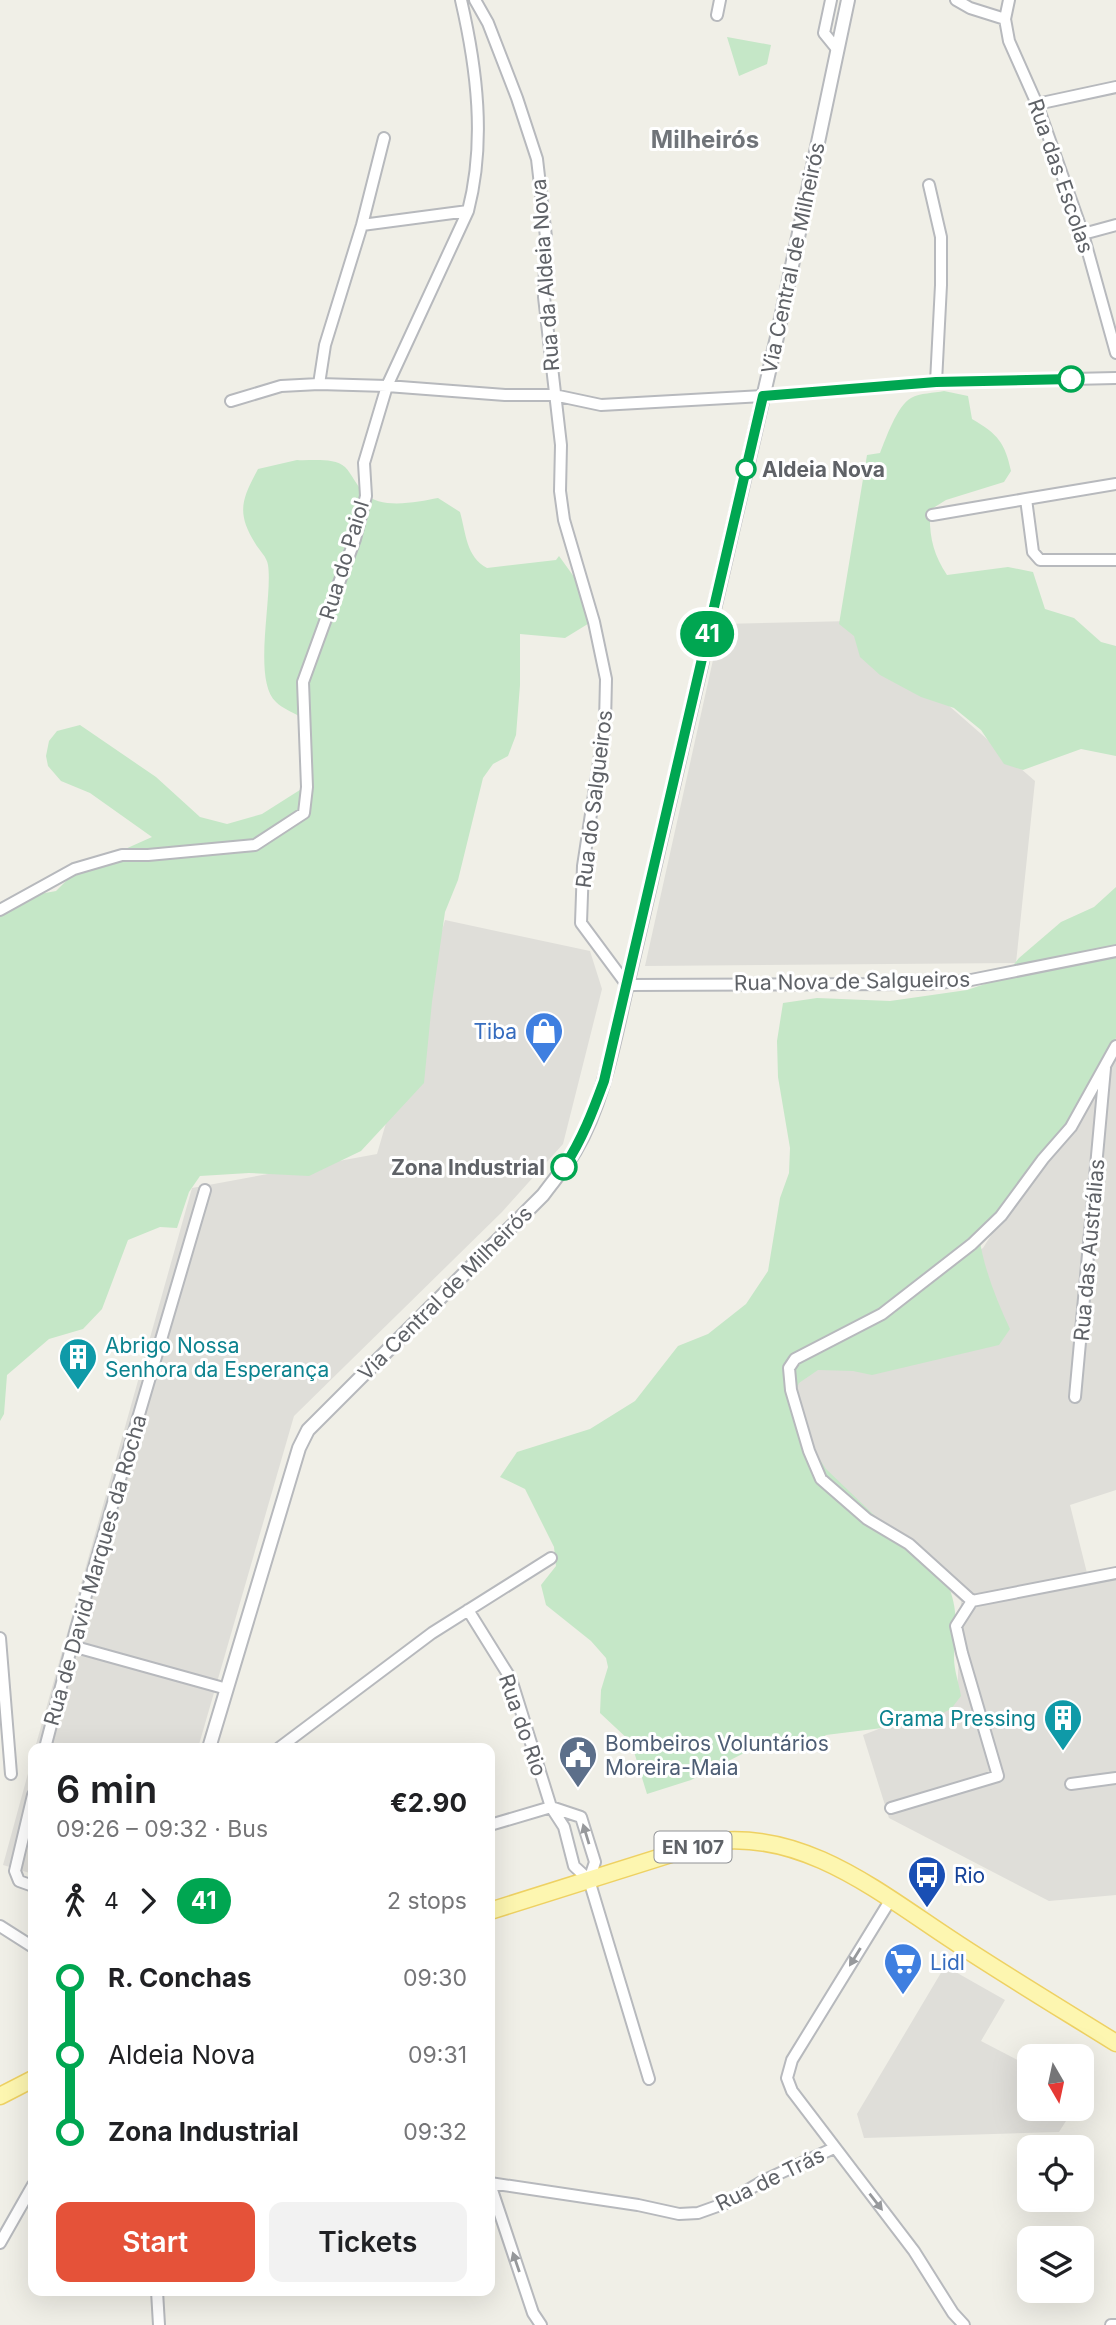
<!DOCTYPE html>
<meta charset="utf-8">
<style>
:root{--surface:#fff;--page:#f2f2f2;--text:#202124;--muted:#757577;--accent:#e55239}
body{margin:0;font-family:Inter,sans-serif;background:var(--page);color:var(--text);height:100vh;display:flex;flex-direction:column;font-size:26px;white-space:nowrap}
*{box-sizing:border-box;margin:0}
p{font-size:23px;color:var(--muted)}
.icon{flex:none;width:38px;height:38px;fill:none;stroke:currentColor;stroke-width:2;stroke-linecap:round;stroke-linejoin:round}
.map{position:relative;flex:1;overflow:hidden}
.panel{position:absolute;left:28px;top:1743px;width:467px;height:553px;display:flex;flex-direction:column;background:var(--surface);border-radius:14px;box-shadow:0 7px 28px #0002}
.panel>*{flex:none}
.badge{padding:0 14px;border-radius:23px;font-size:24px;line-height:46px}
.needle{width:46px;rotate:171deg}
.controls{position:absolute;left:1017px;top:2044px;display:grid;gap:14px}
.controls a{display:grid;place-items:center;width:77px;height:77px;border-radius:14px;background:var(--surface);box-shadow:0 7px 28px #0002;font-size:35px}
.map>.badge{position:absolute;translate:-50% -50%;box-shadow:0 0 0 4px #fff}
.legs{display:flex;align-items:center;gap:10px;height:77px;padding:0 28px;font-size:23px}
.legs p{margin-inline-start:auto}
.head{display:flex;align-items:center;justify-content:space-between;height:119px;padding:0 28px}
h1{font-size:38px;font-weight:600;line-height:52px}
.action{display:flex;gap:14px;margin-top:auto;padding:14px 28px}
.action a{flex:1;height:80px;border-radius:14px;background:var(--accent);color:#fff;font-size:28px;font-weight:600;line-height:80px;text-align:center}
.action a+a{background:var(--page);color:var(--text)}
ul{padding:0 28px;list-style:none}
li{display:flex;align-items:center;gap:24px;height:77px;font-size:26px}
li i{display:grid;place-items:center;width:10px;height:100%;margin:0 9px;background:currentColor}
li i::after{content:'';width:18px;height:18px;margin:-9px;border:5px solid;border-radius:50%;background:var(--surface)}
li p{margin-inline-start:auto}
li:first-child i{background:linear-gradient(#0000 50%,currentColor 0)}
li:last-child i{background:linear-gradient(currentColor 50%,#0000 0)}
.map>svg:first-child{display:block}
.industrial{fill:#dfded9}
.green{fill:#c5e7c7}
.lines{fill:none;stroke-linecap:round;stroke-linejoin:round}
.minor-casing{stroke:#b7b9bd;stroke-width:14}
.tertiary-casing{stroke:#b7b9bd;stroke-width:16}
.primary-casing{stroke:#eed163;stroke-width:19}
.minor{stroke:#fff;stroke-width:10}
.tertiary{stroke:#fff;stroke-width:12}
.primary{stroke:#fdf6b0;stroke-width:16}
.oneway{fill:#97999c}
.line-1-casing{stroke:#fff;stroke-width:16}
.line-1{stroke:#00a651;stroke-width:10}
.stop-1-dot{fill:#fff;stroke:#00a651;stroke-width:3.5}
.labels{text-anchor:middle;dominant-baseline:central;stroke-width:6;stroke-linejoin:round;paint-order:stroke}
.shield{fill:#fff;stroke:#8f9195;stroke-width:2}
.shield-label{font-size:19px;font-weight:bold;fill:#5f6267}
.street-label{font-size:21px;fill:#5f6267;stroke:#fff}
.stop-label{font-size:21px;font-weight:bold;fill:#5f6267;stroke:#fff;text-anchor:start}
.shop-label{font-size:21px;fill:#366cbe;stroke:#fff;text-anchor:end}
.culture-label{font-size:21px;fill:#0d838f;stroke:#fff;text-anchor:start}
.service-label{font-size:21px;fill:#4e5e75;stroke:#fff;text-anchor:start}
.transit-label{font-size:21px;fill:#164399;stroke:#fff;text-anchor:start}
.quarter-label{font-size:24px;font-weight:bold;fill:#707479;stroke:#fff}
</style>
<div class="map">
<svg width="1116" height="2325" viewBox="0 0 1116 2325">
<rect width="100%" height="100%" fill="#f0efe7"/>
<path class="industrial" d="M852 621 1035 781 1016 963 645 966 721 624Z
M445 920 590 951 602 989 563 1144 502 1212 294 1416 198 1748H35L192 1188 377 1154Z
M1116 1038V1490L1070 1505 1087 1573H1116V1895L1049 1901 889 1818 863 1735 957 1699 961 1601 811 1472 782 1375 983 1248Z
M33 1755V1874L3 1865Z
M945 1966 1005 2000 981 2041 1029 2066V2109L1073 2110 1059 2132 864 2138 857 2114Z"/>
<path class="green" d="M727 37 771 45 767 64 739 76Z
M944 391 968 396 972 419C998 434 1005 443 1011 471L1004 482 946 500 930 510C929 536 933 554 947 575L1008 567 1033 572 1045 609 1074 618 1101 642 1116 646V756L1081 749 1023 770 1004 764 981 730 954 708 921 697 880 675 860 657 854 636 839 624 867 455 880 453C886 438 897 406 911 398 920 393 934 393 944 391Z
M297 460C310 461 334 457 345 467 352 474 356 485 364 493 381 510 417 502 438 498L460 512C466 533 466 557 487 568L556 560 559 556 595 606 591 622 565 638 520 634V685L516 735 508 756 493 764 483 778 458 880 445 912 432 1002 424 1083 361 1151 309 1176 249 1173 200 1176 189 1192 177 1228 160 1227 128 1240 102 1309 83 1329 49 1339 7 1375 4 1414 0 1421V912L29 896 56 891 76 871 152 837 90 793 61 781 48 766 46 756 49 741 57 731 80 725 156 777 200 817 227 824 262 814 303 788 304 746 299 716C292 712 282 708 276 702 252 680 273 597 268 565 267 557 259 550 255 543 236 512 242 499 258 469Z
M1116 887V1038L1085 1097 1037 1169 979 1236C984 1269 996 1299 1010 1329L999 1345 872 1375 853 1371 818 1370 799 1383 794 1395 810 1445 826 1469 949 1587C959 1614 955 1630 954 1658 954 1670 959 1684 961 1696L951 1709 922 1723 826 1735 812 1746 752 1749 691 1780 647 1794 631 1742 600 1713 601 1690 608 1667 606 1658 591 1641 546 1605 541 1585 556 1566 554 1547 525 1489 500 1477 517 1452 590 1429 635 1401 678 1346 708 1334 746 1304 768 1271 780 1198 789 1173 790 1148 778 1077 777 1041 783 1003 817 998 890 1001 967 990 1003 978 1019 958 1061 922 1094 907Z"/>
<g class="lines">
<defs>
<path id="minor" d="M475 0 488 23 517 98 537 159 546 237 544 297 561 445 560 491 564 520 594 622 606 679 605 723 583 866 581 923 627 985 924 984 971 980 1116 951
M831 0 824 33 837 49
M956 0 970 8 1005 19
M1009 0 1005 19 1009 41 1037 104 1083 234 1116 353
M717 15 720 0
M1037 104 1116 87
M929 185 941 237V285L936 382
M362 225 468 211
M1083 234 1116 225
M319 384 325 345 362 225 384 138
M231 401 281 386 319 384 387 386 505 395H554L601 405 763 396 936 382 1116 378
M1116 484 1026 499 1033 552 1040 560H1116
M932 515 1026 499
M0 910 74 869 122 855H148L255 845 304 813 307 787 303 682 355 539 366 496 364 463 387 386 468 211C486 142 477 69 461 0
M1075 1397 1105 1068
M972 1601 909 1544 867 1519 821 1479 809 1451 791 1390 789 1368 795 1359 882 1314 972 1244 1001 1216 1043 1159 1071 1127 1116 1046
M468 1610 511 1679 551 1807 564 1827 574 1866 589 1880 649 2079
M0 1638 11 1774
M72 1646 227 1689
M45 1748 76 1629 205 1190
M279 1748 432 1633 551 1558
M1071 1784 1116 1778
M33 1795 15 1871 19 1881 33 1886
M551 1807 581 1817 595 1862 589 1880
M891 1808 998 1776 962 1653 956 1626 972 1601 1116 1573
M490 1825 551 1807
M891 1899 792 2060 787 2078 792 2091 914 2251 953 2313 964 2325
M0 1926 33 1947
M490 2183 638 2205 679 2214 698 2213 726 2203 763 2181 834 2148
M490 2184 533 2313 541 2325
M0 2243 33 2185
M157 2291 159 2325
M1111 2325H1116"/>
<path id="tertiary" d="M209 1748 299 1448 308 1430 543 1195C554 1180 566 1166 575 1151 604 1101 614 1040 627 985L777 337 848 0"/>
<path id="primary" d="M490 1911 709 1842C805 1828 882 1895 958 1944 1010 1978 1063 2010 1116 2043
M0 2096 33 2079"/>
</defs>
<use href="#minor" class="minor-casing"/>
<use href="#tertiary" class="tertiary-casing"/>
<use href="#primary" class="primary-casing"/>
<use href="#minor" class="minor"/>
<use href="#tertiary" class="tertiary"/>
<use href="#primary" class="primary"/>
</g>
<defs><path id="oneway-solid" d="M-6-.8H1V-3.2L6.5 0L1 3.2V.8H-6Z" transform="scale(1.75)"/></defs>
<g class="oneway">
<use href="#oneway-solid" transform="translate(586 1834) rotate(-107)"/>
<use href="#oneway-solid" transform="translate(855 1957) rotate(122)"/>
<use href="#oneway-solid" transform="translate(876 2202) rotate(52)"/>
<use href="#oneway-solid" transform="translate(516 2262) rotate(-109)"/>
</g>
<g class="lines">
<defs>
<path id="line-1" d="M564 1167C582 1140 593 1111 604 1081L763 396 936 382 1071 379"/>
</defs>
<use href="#line-1" class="line-1-casing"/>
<use href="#line-1" class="line-1"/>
</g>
<defs>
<symbol id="shop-pin" viewBox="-11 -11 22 30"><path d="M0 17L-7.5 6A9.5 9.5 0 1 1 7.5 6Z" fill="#3f7fe0" stroke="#fff"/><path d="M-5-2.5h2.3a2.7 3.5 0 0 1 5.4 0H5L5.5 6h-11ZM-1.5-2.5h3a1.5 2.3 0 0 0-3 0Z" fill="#fff"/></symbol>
<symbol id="building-pin" viewBox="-11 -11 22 30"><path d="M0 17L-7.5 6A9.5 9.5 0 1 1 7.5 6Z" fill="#0f9aa8" stroke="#fff"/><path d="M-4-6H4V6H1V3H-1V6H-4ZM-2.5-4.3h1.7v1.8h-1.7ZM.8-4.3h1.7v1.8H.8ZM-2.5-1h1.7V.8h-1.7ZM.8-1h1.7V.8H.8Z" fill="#fff"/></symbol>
<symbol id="civic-pin" viewBox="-11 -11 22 30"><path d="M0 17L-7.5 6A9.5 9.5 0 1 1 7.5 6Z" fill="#5c6f8a" stroke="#fff"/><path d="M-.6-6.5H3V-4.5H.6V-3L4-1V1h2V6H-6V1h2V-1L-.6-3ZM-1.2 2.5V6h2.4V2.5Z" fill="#fff"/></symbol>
<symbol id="bus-pin" viewBox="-11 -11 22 30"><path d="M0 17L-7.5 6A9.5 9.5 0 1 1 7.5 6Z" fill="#1a4fb4" stroke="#fff"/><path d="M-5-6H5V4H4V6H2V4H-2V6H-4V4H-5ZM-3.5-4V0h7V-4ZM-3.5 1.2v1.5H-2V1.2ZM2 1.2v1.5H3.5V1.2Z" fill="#fff"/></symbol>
<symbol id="supermarket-pin" viewBox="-11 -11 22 30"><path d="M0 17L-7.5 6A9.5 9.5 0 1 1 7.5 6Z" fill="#3f7fe0" stroke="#fff"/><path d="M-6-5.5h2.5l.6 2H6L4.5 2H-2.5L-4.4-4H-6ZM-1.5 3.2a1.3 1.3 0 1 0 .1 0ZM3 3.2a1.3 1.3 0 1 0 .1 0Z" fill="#fff"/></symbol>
</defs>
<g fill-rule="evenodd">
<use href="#shop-pin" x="522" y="1009" width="44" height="60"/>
<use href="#building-pin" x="56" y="1335" width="44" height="60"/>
<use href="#building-pin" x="1041" y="1696" width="44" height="60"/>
<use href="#civic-pin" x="556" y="1733" width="44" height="60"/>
<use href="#bus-pin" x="905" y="1853" width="44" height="60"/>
<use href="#supermarket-pin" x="881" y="1940" width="44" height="60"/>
</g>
<g class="stop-1-dot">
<circle cx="1071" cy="379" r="12"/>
<circle cx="746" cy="469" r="9"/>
<circle cx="564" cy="1167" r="12"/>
</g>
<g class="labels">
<rect class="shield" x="654.5" y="1831.5" width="77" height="31" rx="5"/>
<g class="shield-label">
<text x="693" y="1847">EN 107</text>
</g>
<g class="street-label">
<text transform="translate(1061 176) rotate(71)">Rua das Escolas</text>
<text transform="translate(793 258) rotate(-78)">Via Central de Milheirós</text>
<text transform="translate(545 275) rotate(-94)">Rua da Aldeia Nova</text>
<text transform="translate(344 560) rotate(-73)">Rua do Paiol</text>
<text transform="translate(594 799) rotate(-83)">Rua do Salgueiros</text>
<text transform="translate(852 981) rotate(-1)">Rua Nova de Salgueiros</text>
<text transform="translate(1089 1250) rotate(-85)">Rua das Austrálias</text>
<text transform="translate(445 1293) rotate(-45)">Via Central de Milheirós</text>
<text transform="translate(95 1570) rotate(-74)">Rua de David Marques da Rocha</text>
<text transform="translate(523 1725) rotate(71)">Rua do Rio</text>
<text transform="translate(770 2179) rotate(-26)">Rua de Trás</text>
</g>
<g class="stop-label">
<text x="762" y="469">Aldeia Nova</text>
<text x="545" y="1167" text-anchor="end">Zona Industrial</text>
</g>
<g class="shop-label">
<text x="517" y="1031">Tiba</text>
<text x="930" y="1962" text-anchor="start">Lidl</text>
</g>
<g class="culture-label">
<text x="105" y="1345">Abrigo Nossa<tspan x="105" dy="24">Senhora da Esperança</tspan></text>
<text x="1036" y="1718" text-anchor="end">Grama Pressing</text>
</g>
<g class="service-label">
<text x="605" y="1743">Bombeiros Voluntários<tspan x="605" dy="24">Moreira-Maia</tspan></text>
</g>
<g class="transit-label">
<text x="954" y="1875">Rio</text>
</g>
<g class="quarter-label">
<text x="705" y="139">Milheirós</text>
</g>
</g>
</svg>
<div class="controls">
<a><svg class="needle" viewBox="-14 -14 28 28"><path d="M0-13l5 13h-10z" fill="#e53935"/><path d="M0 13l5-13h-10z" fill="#757577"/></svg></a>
<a><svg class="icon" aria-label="locate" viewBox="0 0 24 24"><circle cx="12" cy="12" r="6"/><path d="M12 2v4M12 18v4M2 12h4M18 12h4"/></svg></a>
<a><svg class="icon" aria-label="layers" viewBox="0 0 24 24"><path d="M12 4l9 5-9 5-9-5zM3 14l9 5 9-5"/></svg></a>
</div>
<b class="badge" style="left:707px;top:634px;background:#00a651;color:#fff">41</b>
<section class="panel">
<div class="head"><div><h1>6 min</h1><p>09:26 – 09:32 · Bus</p></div><b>€2.90</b></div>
<div class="legs"><svg class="icon" aria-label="walk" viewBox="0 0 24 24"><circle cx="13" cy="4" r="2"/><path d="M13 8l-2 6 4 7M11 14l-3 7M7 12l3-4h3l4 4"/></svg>4<svg class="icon" aria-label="forward" viewBox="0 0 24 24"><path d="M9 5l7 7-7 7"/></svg><b class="badge" style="background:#00a651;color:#fff">41</b><p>2 stops</p></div>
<ul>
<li><i style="color:#00a651"></i><b>R. Conchas</b><p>09:30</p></li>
<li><i style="color:#00a651"></i><span>Aldeia Nova</span><p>09:31</p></li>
<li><i style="color:#00a651"></i><b>Zona Industrial</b><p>09:32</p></li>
</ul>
<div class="action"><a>Start</a><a>Tickets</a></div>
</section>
</div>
